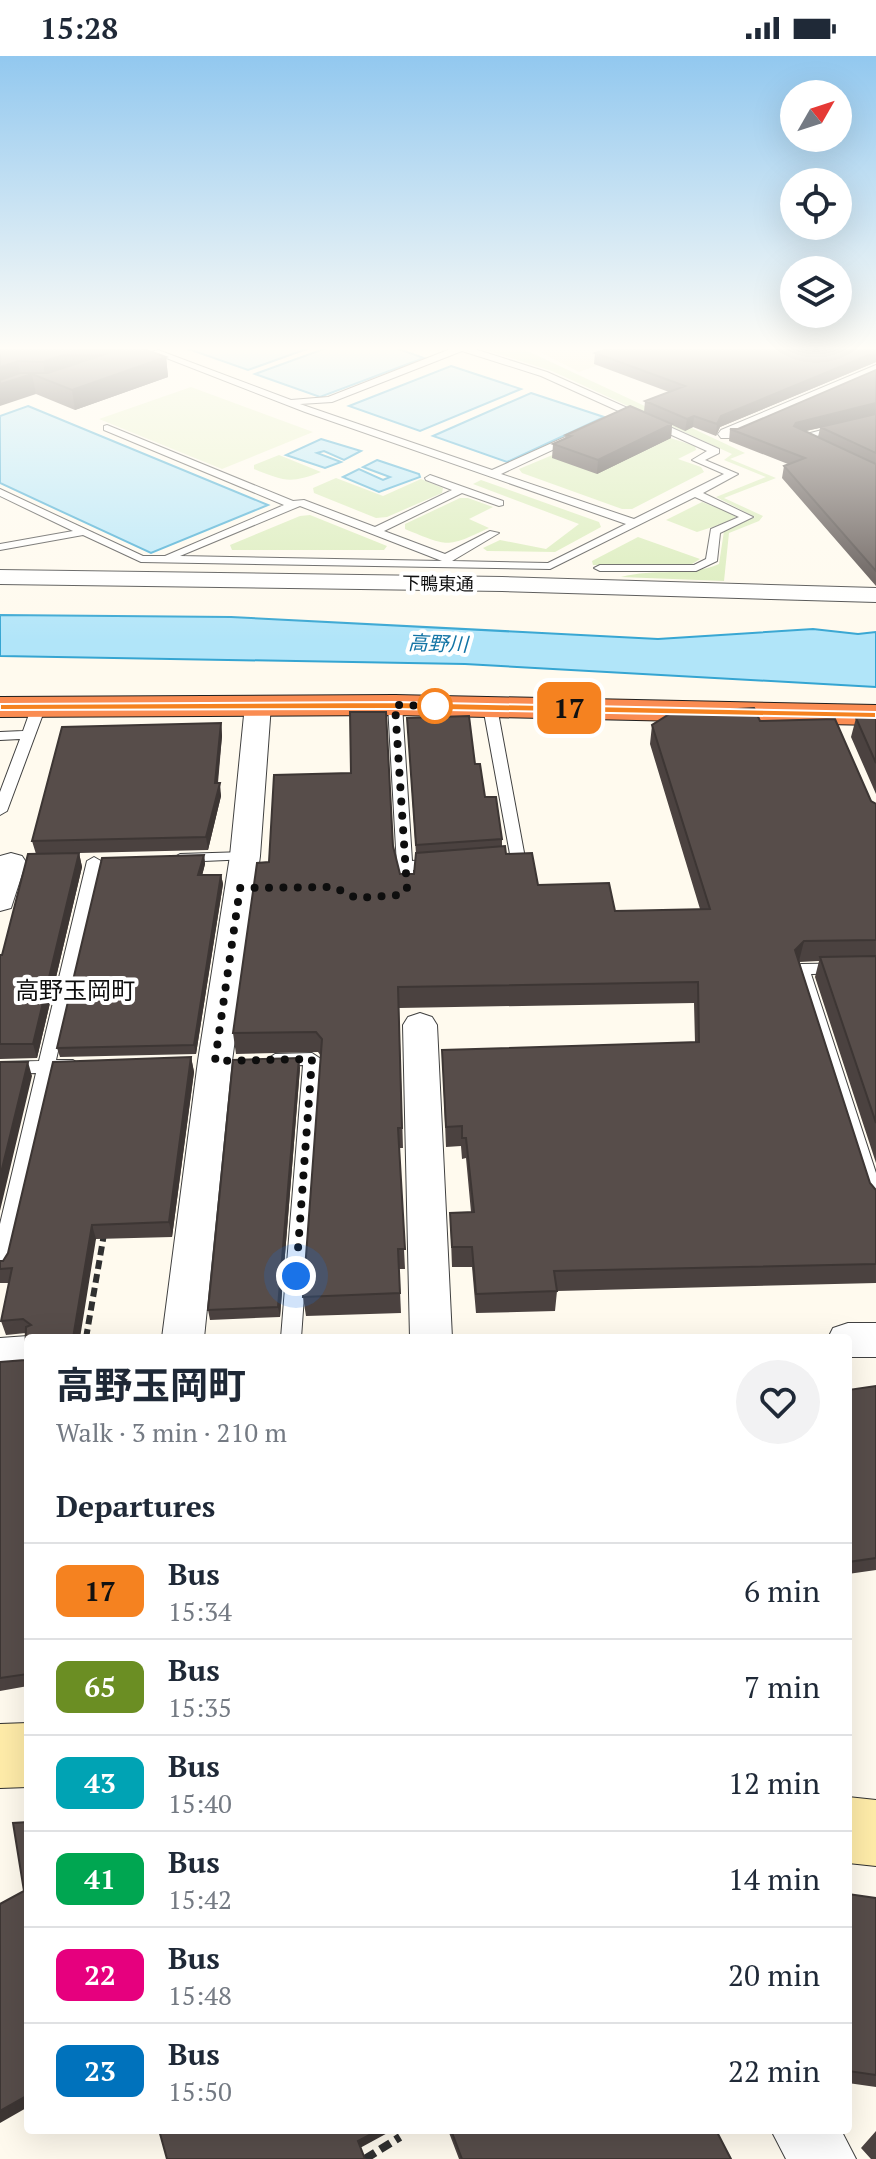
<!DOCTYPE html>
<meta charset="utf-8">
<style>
:root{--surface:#fff;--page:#f2f2f3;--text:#1f2937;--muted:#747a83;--line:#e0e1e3}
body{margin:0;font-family:"PT Serif","Noto Sans JP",serif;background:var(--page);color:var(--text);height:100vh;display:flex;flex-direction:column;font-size:30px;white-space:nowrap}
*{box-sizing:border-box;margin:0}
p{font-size:26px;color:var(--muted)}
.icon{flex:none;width:44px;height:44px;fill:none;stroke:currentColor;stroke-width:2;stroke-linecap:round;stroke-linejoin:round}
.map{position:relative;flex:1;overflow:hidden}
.sheet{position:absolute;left:24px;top:1278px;width:828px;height:800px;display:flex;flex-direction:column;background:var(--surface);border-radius:8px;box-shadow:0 8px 32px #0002}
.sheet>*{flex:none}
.badge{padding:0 16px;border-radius:12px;font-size:28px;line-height:52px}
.needle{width:52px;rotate:51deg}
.tools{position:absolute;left:780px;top:24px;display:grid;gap:16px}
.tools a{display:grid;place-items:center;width:72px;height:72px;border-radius:50%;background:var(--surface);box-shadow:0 8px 32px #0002;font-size:40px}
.you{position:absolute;width:40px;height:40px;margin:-20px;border:6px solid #fff;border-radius:50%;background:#1a73e8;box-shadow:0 0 0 12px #1a73e833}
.map>.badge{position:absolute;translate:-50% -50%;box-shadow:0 0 0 4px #fff}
h2{padding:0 32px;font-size:30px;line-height:72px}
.round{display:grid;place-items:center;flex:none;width:84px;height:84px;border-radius:42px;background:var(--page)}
.headline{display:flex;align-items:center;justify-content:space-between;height:136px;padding:0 32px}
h1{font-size:38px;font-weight:700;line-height:60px}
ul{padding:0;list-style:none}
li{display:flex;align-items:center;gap:24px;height:96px;padding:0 32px;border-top:2px solid var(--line)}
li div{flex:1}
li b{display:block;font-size:30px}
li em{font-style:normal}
li .badge{min-width:88px;font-weight:700;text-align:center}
.status{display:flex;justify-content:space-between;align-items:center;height:56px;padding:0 40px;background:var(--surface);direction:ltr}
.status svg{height:22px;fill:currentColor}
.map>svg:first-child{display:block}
.farmland{fill:#f6eecd}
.green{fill:#d7ebb6}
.pitch{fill:#e8f2c9}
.water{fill:#b1e5f9;stroke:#35a5d2;stroke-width:2}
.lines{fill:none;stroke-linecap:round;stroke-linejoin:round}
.lane-casing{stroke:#414141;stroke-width:2}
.street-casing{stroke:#414141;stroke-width:2}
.secondary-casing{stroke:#303030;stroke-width:2}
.highway-casing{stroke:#1f1f1f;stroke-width:2}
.path-far1{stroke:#303030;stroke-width:6;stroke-dasharray:9 5;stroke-linecap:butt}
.path{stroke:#303030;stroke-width:8;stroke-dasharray:12 6;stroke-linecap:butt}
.lane{fill:#fff;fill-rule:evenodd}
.street{fill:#fff;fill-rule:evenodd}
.secondary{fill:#ffeca9;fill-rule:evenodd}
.highway{fill:#fa8c52;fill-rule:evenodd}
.wall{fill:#4b4240;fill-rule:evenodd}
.shaded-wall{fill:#3d3634}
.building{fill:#574d4a;stroke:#3d3634;stroke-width:2}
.line{fill:#f58220;stroke:#fff;stroke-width:2}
.walk{stroke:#0e0e0e;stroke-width:8;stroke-dasharray:0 14.4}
.stop-dot{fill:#fff;stroke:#f58220;stroke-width:4}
.labels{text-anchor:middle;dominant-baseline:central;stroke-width:8;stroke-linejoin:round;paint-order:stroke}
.far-street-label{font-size:18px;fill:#0e0e0e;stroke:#fff}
.far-water-label{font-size:20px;font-style:italic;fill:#1274a5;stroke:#fff}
.neighbourhood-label{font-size:24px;fill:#0e0e0e;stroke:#fff}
</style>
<div class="status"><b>15:28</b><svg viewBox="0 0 49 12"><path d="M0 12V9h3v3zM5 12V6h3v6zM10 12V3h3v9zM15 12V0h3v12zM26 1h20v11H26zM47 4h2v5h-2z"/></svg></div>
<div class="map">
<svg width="876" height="2103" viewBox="0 0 876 2103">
<rect width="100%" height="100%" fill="#fffaee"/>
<path class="farmland" d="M558 290H654L579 316 540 296Z"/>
<path class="green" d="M473 290 519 291 745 397 730 403 776 422 724 442 763 460 759 465 729 477 724 525 621 521C654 512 689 521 719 508L724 475 755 461 716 441 766 421 724 404 732 398 552 315Z
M627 368 695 390 696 394 678 403 701 411 704 416 632 453H622L522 417 519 413Z
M279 399 321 416C290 428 284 425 254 413V409Z
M336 422 383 440 421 423 443 432 442 437 387 461 376 462 314 437 313 432Z
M481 424 599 466 601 471 555 496 487 495 483 492 500 484 546 493 579 468 473 428Z
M460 442H468L493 451 469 463 489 472C446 492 449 491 405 473V468Z
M702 446 736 459 734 464 697 476 666 464Z
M310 459 387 490 384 494H232L230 489 300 460Z
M638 481 700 503 692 508 593 509 592 505Z"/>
<path class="pitch" d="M191 331 313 376 222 413 99 363Z"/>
<path class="water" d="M195 290H315L248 314 188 293Z
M332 290H390L424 302 320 341 255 318Z
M451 310 521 333 420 375 349 350Z
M531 337 604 361 507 406 433 380Z
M28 350 268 449 151 497 0 427V360Z
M321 383 361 395 344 404 324 395 317 397 341 406 325 412 286 399Z
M377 404 419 418 420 421 379 436 343 421 359 413 383 424 390 421 363 411Z
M0 559 231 561 658 583 813 573 858 578 876 576V631L465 608 0 600Z"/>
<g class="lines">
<defs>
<path id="lane" d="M108 290H120L144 301 137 303Z
M451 290H465L547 316 719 393V397L705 404 738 418 703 437 753 461 720 477 717 505 696 515H600L594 512 600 509H694L706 503 711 473 739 461 695 441 550 513 141 506 83 479 0 494V488L73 475 0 440V433L143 500H165L284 449 104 374V370L107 369 293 445 304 444 375 471 452 434 426 424 425 422 430 419 503 445V449L499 450 462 437 384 475 445 498 490 475 499 477 452 505 548 507 626 468 305 356 151 296 158 294 291 344 328 341 453 292ZM462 295 541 320 707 395 692 404 724 418 634 463 501 418 578 382V378H572L492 414 300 348 332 346ZM300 450 442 505 180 500Z
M876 360V366L800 384 795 381Z
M395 645 402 649 412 805 438 803 446 808 438 813 413 814 414 822 406 827 398 822 397 810 388 649Z
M39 646 46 650 7 755 0 759V736L20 683 0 684V676L23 675 32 650Z
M490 647 497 651 525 802C518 809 500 810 493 803L495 800 510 798 483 651Z
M245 796 252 800 250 803 180 806 173 802 180 798Z
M94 801 101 805 56 1004H73L82 1010 73 1016 54 1017 10 1210 7 1216 0 1218V1168L36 1017 0 1018V1006L39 1005 87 805Z
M876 907V917L811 918 876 1117V1153L869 1151 866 1146 793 913 801 908Z
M312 997 321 1003 301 1282H281L303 1009 275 1010 266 1004 275 998Z"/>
<path id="street" d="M876 309V321L735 382H721L718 378 721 374Z
M0 514 502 521 876 532V546L502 535 0 528Z
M258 641 267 643 271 649 260 800 232 1005 204 1282H162L198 1005 230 800 245 649 249 643Z
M11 797 22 800 26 806 11 852 0 855V800Z
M420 957 432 961 437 969 452 1282H410L403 969 408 961Z
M848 1267H876V1301H848V1282H828L833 1272Z
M28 1280 33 1282H28V1316L0 1318V1282Z
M771 2074H841L856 2103H786Z"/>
<path id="secondary" d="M28 1667V1731L0 1732V1668Z
M848 1741 876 1744V1810L848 1807Z"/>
<path id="highway" d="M395 639 876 649V669L395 659 0 661V641Z"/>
</defs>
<use href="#lane" class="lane-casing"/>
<use href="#street" class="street-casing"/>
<use href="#secondary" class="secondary-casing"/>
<use href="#highway" class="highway-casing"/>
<path class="path-far1" d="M86 1282 104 1178"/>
<path class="path" d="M365 2103 400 2081"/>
<use href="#lane" class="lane"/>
<use href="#street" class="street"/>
<use href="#secondary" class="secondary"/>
<use href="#highway" class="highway"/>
</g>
<path class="wall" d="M0 290H115L116 294 166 301 168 321 75 354 36 338Z
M876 290V306L720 371 716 380 693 371 685 375 672 369 671 382 597 418 552 402 553 388 565 383 566 379 644 356 645 345 669 336 594 308 595 297Z
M876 358V530L782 422 784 410 788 408 729 385 730 373ZM820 372 818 381 805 375Z
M876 661V738L851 681 856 662Z
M407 662 475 708 485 741 502 783V790L506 798 538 829 615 855 700 853 650 688 652 669 760 665 876 748V1107L815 921 819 905 799 906 870 1127 876 1134V1227L557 1235 555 1255 476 1257 472 1211H452L450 1157 471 1156 466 1102 462 1103 461 1090 446 1091 442 994 695 986 694 947 399 952 403 1092H399L405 1213H399L401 1257 306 1260 303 1241 321 1000 318 996 236 998 233 977 269 806 393 790 400 818H414L416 798Z
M221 667 222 680 218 727 221 740 208 794 79 797 82 811 37 1002 0 1003V899H2L36 798 32 785Z
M204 799 205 808 202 819H221L223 828 196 998 60 1001 57 992Z
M191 1001 194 1016 172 1181 96 1183 28 1282V1630L0 1635V1306L25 1304 26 1277 6 1279 1 1265 9 1227H0V1213L3 1205Z
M300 1012 280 1261 210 1264 208 1254Z
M876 1330V1514L848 1518V1334Z
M848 1838 876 1842V2031L848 2027Z
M448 2074H716L731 2103H459Z
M876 2075V2103H871L861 2092Z"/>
<path class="shaded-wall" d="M90 290H115L117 302 46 324 43 306Z
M876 296V306L720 371 716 380 717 368 721 360Z
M166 301 168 321 75 354 72 334Z
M18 305 21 322 32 318 36 338 0 350V311Z
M876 347V358L794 378V370L796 367Z
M694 360 693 371 685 375 687 363Z
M672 368 671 382 597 418 598 404Z
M221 667 222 680 216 740 215 727Z
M220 727 221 740 208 794 206 781Z
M79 797 82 811 37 1002 33 988Z
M204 799 205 808 200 828 198 819Z
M221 819 223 828 196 998 194 989Z
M804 885 799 905 790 914 795 894Z
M191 1001 194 1016 172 1181 169 1166Z
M299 1002 300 1012 280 1261 278 1251Z
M28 1006 32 1020 0 1155V1121Z
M92 1169 96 1183 80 1282H73Z
M28 2039V2051L0 2067V2055Z
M379 2074H393L360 2092 358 2085Z"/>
<path class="building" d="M0 290H90L43 306 18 305 0 311Z
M129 290H136L166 301 72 334 32 318 0 328V324L20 317H48Z
M616 290H876V296L721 360 717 368 694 360 687 363 645 345 685 330 595 297Z
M876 314V347L796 367 794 370 876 408V515L784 410 805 402 730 373H738Z
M630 350 672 368 598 404 553 388 571 380 566 379Z
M876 358V397L820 371Z
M754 652 760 665 835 663 871 745 876 748V884L804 885 795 894 870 1127 876 1134V1208L554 1215 557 1235 476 1238 472 1191H452L450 1157 474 1156 466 1082H462V1070L446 1071 442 994 699 986 698 926 398 931 402 1072H398L405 1193H398L400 1237 303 1241 322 983 316 976 233 977 257 807 269 806 274 719 351 717 350 656H386L393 790 400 818H414L416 797 505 790 506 798 532 797 538 829 609 827 615 855 710 853 652 669 671 657Z
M469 660 475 708H480L485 741H496L502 783 416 789 407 662Z
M876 661V707L856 662Z
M221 667 215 727H220L206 781 32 785 62 671Z
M79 797 33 988H0V899H2L28 798Z
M204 799 198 819H221L194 989 57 992 102 802Z
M876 900V1067L820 901Z
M191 1001 169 1166 92 1169 73 1282H28V1618L0 1622V1306L25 1304 26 1271 31 1269 23 1263 1 1265 12 1212 0 1213V1205H3L8 1197 53 1006Z
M299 1002 278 1251 208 1254 233 1004Z
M0 1006H28L0 1121Z
M876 1330V1502L848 1506V1334Z
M28 1766V2039L0 2055V1848L24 1835 13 1767Z
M848 1838 876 1842V2019L848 2015Z
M159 2074H379L358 2085 365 2103H167Z
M451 2074H716L731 2103H462Z"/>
<linearGradient id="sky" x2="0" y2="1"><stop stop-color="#92c8ef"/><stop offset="0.5" stop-color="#fffdf7"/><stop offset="1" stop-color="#fffdf7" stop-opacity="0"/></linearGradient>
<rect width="876" height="585" fill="url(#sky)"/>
<path class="line" d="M395 646 876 656V662L395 653 0 654V648Z"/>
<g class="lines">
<path class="walk" d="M296 1220 312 1003 215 1005 240 832 334 831 356 842 399 839 407 833 395 649 435 650"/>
</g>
<circle class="stop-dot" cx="435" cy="650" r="16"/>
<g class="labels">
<g class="far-street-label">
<text transform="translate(438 527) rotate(1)">下鴨東通</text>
</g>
<g class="far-water-label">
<text transform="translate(438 587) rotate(2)">高野川</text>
</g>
<g class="neighbourhood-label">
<text x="75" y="934">高野玉岡町</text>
</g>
</g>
</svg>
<div class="tools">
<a><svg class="needle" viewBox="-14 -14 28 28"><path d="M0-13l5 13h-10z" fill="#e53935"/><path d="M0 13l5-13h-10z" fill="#747a83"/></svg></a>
<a><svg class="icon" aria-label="locate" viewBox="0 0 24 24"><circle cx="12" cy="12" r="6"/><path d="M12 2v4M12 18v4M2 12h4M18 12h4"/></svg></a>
<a><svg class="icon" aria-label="layers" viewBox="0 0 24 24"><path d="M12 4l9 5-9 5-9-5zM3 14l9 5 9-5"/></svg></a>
</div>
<div class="you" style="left:296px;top:1220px"></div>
<b class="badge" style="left:569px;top:652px;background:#f58220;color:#111">17</b>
<section class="sheet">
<div class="headline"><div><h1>高野玉岡町</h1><p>Walk · 3 min · 210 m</p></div><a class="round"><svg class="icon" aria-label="heart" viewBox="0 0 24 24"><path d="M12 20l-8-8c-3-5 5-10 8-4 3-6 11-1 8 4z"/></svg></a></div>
<h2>Departures</h2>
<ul>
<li><span class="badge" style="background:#f58220;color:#111">17</span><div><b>Bus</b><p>15:34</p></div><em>6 min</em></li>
<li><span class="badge" style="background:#6b8e23;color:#fff">65</span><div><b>Bus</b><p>15:35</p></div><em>7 min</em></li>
<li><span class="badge" style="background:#00a3b4;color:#fff">43</span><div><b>Bus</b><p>15:40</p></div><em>12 min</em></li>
<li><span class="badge" style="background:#00a651;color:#fff">41</span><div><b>Bus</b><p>15:42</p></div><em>14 min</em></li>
<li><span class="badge" style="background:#e6007e;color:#fff">22</span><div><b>Bus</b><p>15:48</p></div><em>20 min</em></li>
<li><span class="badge" style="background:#0072bc;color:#fff">23</span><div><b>Bus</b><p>15:50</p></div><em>22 min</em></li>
</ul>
</section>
</div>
